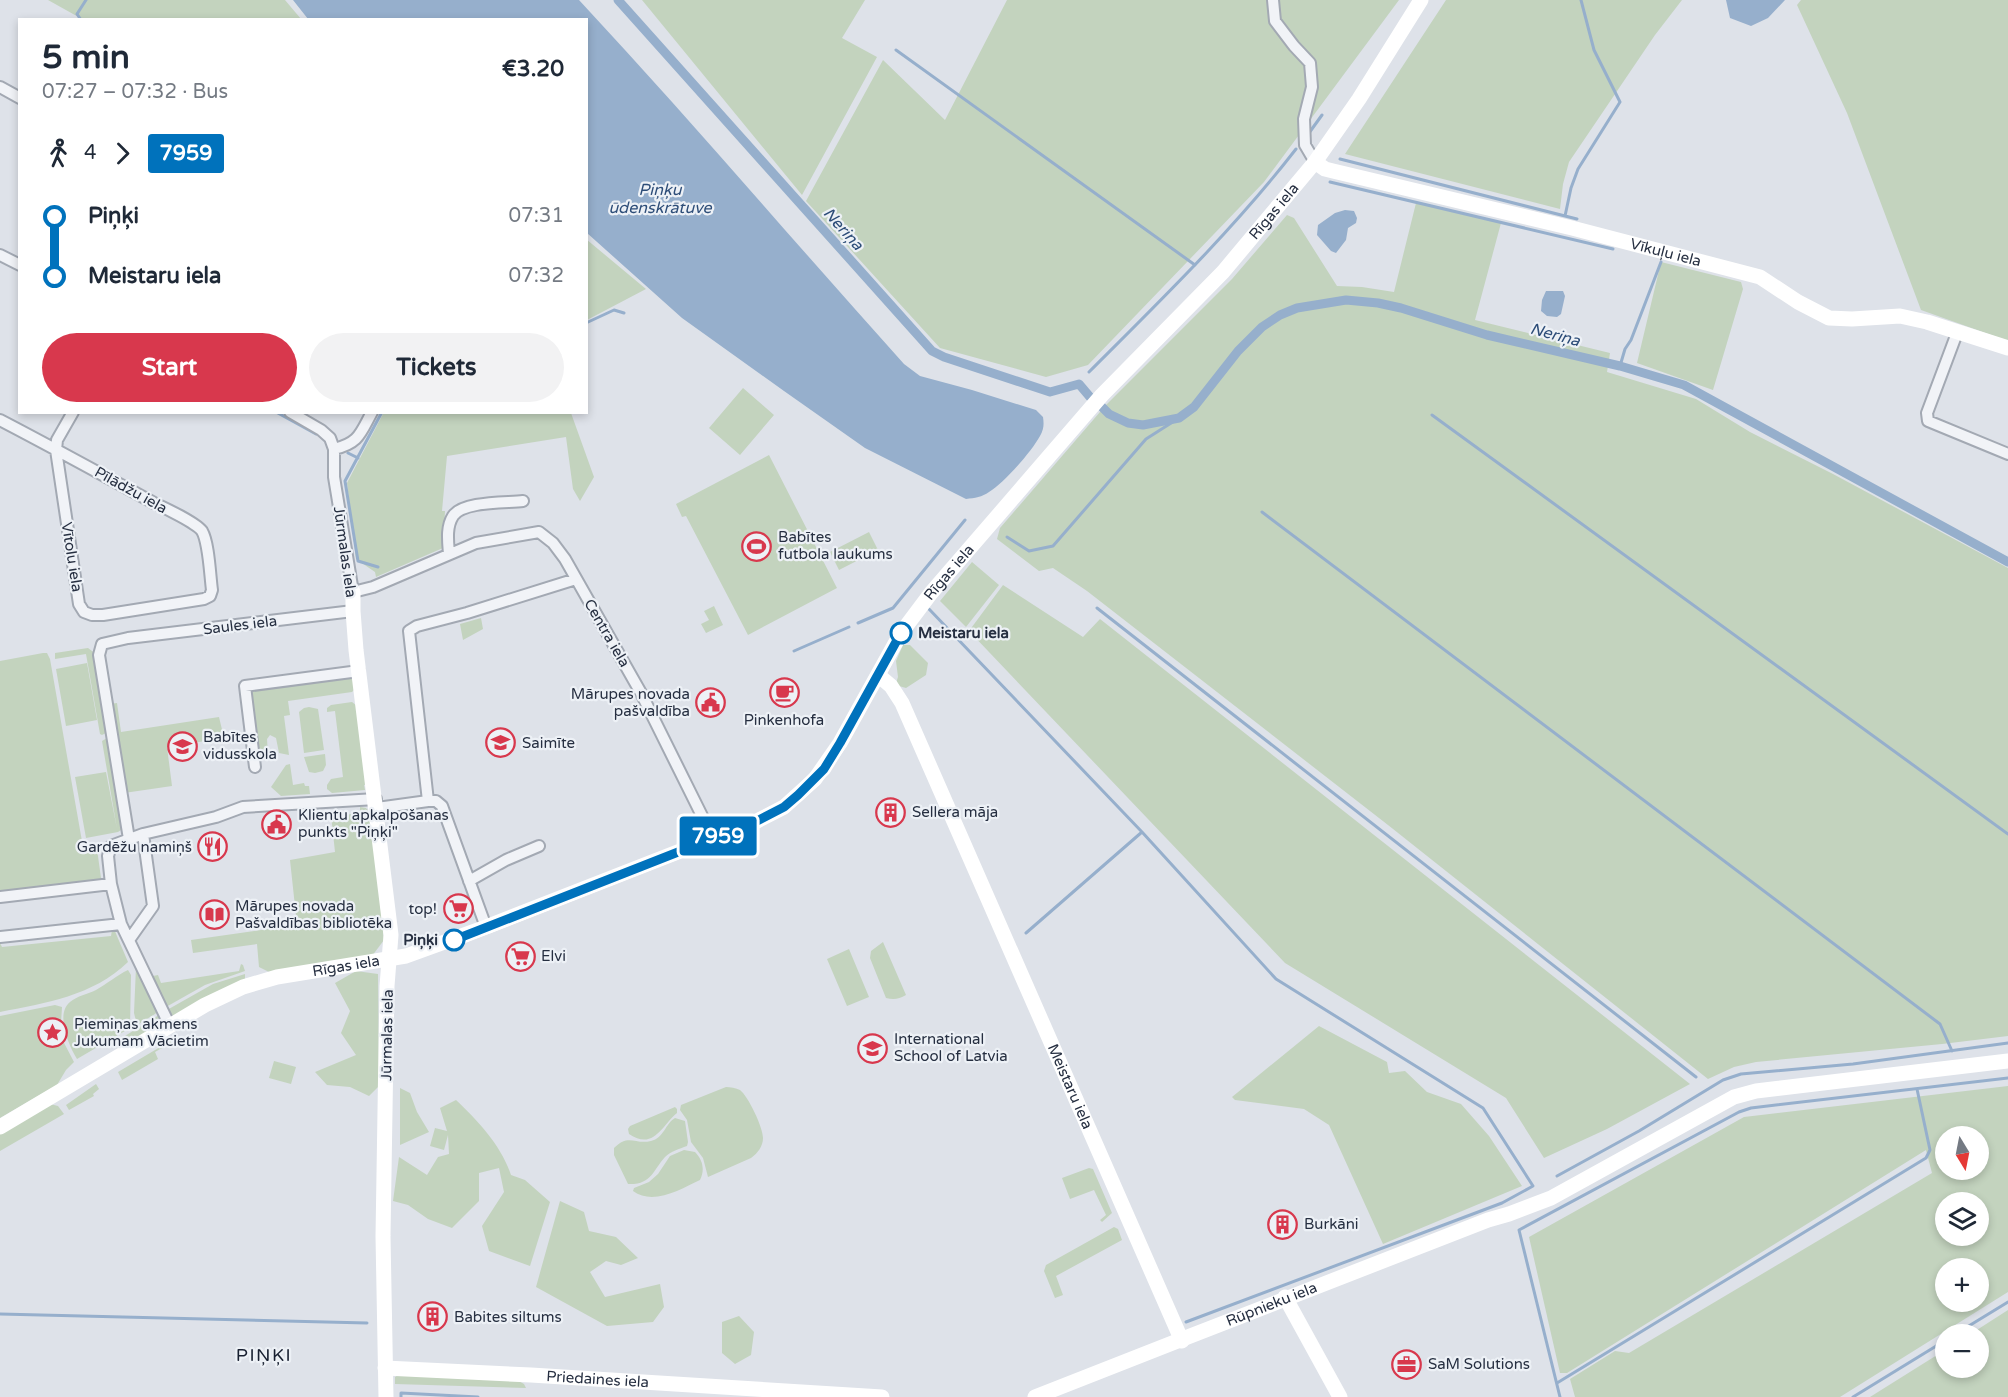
<!DOCTYPE html>
<meta charset="utf-8">
<style>
:root{--surface:#fff;--page:#f2f2f3;--text:#1f2937;--muted:#747a83;--accent:#d8384d}
body{margin:0;font-family:"Varela Round",sans-serif;background:var(--page);color:var(--text);height:100vh;display:flex;flex-direction:column;font-size:22px;white-space:nowrap}
*{box-sizing:border-box;margin:0}
p{font-size:20px;color:var(--muted)}
.icon{flex:none;width:33px;height:33px;fill:none;stroke:currentColor;stroke-width:2;stroke-linecap:round;stroke-linejoin:round}
.map{position:relative;flex:1;overflow:hidden}
.drawer{position:absolute;left:18px;top:18px;width:570px;height:396px;display:flex;flex-direction:column;background:var(--surface);border-radius:0px;box-shadow:0 3px 9px #0003}
.drawer>*{flex:none}
.badge{padding:0 12px;border-radius:4px;font-size:21px;line-height:39px}
.needle{width:39px;rotate:170deg}
.controls{position:absolute;left:1935px;top:1126px;display:grid;gap:12px}
.controls a{display:grid;place-items:center;width:54px;height:54px;border-radius:50%;background:var(--surface);box-shadow:0 3px 9px #0003;font-size:30px}
.map>.badge{position:absolute;translate:-50% -50%;box-shadow:0 0 0 3px #fff}
.legs{display:flex;align-items:center;gap:9px;height:66px;padding:0 24px;font-size:20px}
.legs p{margin-inline-start:auto}
.headline{display:flex;align-items:center;justify-content:space-between;height:102px;padding:0 24px}
h1{font-size:33px;font-weight:700;line-height:45px}
.action{display:flex;gap:12px;margin-top:auto;padding:12px 24px}
.action a{flex:1;height:69px;border-radius:36px;background:var(--accent);color:#fff;font-size:24px;font-weight:700;line-height:69px;text-align:center}
.action a+a{background:var(--page);color:var(--text)}
ul{padding:0 24px;list-style:none}
li{display:flex;align-items:center;gap:21px;height:60px;font-size:22px}
li i{display:grid;place-items:center;width:9px;height:100%;margin:0 8px;background:currentColor}
li i::after{content:'';width:15px;height:15px;margin:-8px;border:4px solid;border-radius:50%;background:var(--surface)}
li p{margin-inline-start:auto}
li:first-child i{background:linear-gradient(#0000 50%,currentColor 0)}
li:last-child i{background:linear-gradient(currentColor 50%,#0000 0)}
.map>svg:first-child{display:block}
.green{fill:#c3d3be;fill-rule:evenodd}
.water{fill:#96afcc}
.lines{fill:none;stroke-linecap:round;stroke-linejoin:round}
.stream{stroke:#96afcc;stroke-width:3}
.canal{stroke:#96afcc;stroke-width:9}
.street-casing{stroke:#a3a9b3;stroke-width:14}
.street{stroke:#f1f3f7;stroke-width:10}
.secondary{stroke:#fff;stroke-width:15}
.line-1-casing{stroke:#fff;stroke-width:14}
.line-1{stroke:#0072bc;stroke-width:9}
.stop-1-dot{fill:#fff;stroke:#0072bc;stroke-width:3}
.labels{text-anchor:middle;dominant-baseline:central;stroke-width:4.5;stroke-linejoin:round;paint-order:stroke}
.street-label{font-size:15px;fill:#262f41;stroke:#edf1f6}
.poi-label{font-size:15px;fill:#262f41;stroke:#edf1f6;text-anchor:start}
.stop-label{font-size:15px;font-weight:bold;fill:#262f41;stroke:#edf1f6;text-anchor:start}
.water-label{font-size:16px;font-style:italic;fill:#2d4d78;stroke:#edf1f6}
.quarter-label{font-size:18px;letter-spacing:1.5px;fill:#182031;stroke:#edf1f6}
</style>
<div class="map">
<svg width="2008" height="1397" viewBox="0 0 2008 1397">
<rect width="100%" height="100%" fill="#dee2e9"/>
<path class="green" d="M48 0H285L301 19H82Z
M642 0H865L842 38 877 57 802 195Z
M1007 0H1399L1264 182 1088 365 1046 377 940 348 806 201 883 60 945 120Z
M1446 0H1682L1655 35 1569 162 1563 184 1560 209 1345 154Z
M1801 0H2008V341L1921 310 1847 113 1797 5Z
M1416 203 1501 223 1475 320 1610 353 1607 372 1696 399 1750 432 1833 474 2008 568V1036L1942 1044 1756 1062 1734 1067 1708 1079 1388 825 1087 591 1053 568 1039 571 997 539 1000 528 1106 405 1232 279 1287 215 1294 218 1337 286 1362 287 1394 292Z
M586 239 646 289 587 320H586Z
M1661 262 1741 282 1743 289 1713 390 1637 363Z
M743 388 774 415 740 455 709 428Z
M384 412 571 413 594 477 580 501 573 489 566 437 447 456 442 511H445L443 548 376 577 375 572 356 559 347 483Z
M769 455 837 588 748 635 686 516 682 517 676 504Z
M869 532 878 550 839 570 830 552Z
M972 562 999 585 966 627 940 601Z
M1003 585 1083 637 1100 619 1690 1084 1607 1129 1544 1158 1506 1098 1285 963 969 631Z
M714 606 723 625 706 633 701 624 709 620 704 611Z
M481 618 483 629 463 640 460 624Z
M903 645H910L928 663 926 675 906 688 899 686 896 683 898 677 896 661Z
M88 648 96 654 108 732 102 735 100 734 86 654 55 659V653Z
M43 653H47L50 659 83 847H94L97 849 101 878 99 883 0 894V661Z
M87 663 97 720 66 726 56 669Z
M354 678V690L352 692 288 701 290 715 284 716 289 755 279 753 276 738 270 735 267 739 268 755 259 756 251 691Z
M352 702 357 706 368 784 364 785 365 790 332 793 327 789V785L331 779 343 777 335 711 327 712V708L331 705Z
M117 703 121 732 219 717 224 738 167 747 172 786 124 793 109 704Z
M309 707 318 709 324 750 304 753 299 712 304 708Z
M107 738 108 739 124 828 118 832 86 838 75 777 106 772 117 829 102 741Z
M325 754 326 765 323 771 315 773 309 772 304 757Z
M290 764 293 785 304 783 305 786H309L310 794 281 796 271 787 286 765Z
M360 807 366 808 371 814 384 940 372 956 269 972 259 967 257 944 193 953 191 940 297 925 290 860 335 852 331 815 360 814Z
M114 929 128 962C93 996 45 1003 0 1012V943L2 947 111 936 112 930Z
M883 942 906 995C899 999 894 1000 886 998L870 958 871 951Z
M849 949 869 997 847 1006 827 959Z
M241 964 243 965 245 971 205 985 166 1007 152 978 153 976 158 975 161 983 239 971Z
M136 967 158 1011 155 1014 137 1025 134 1013Z
M128 970 131 975 130 1028 77 1059C69 1046 55 1014 70 1002 77 996 88 994 96 990 107 984 117 975 128 970Z
M356 971 378 974 379 1086 369 1096 350 1087 327 1085 315 1072 356 1055 341 1033 350 1011 335 983Z
M245 974V979L178 1016H172L167 1010 213 984Z
M55 1005 62 1007 61 1023 48 1028 47 1036 53 1039 58 1038 62 1039 74 1062 66 1070 57 1085 0 1118V1016Z
M159 1015 158 1026 124 1046 120 1039Z
M1319 1026 1387 1062 1389 1073 1405 1071 1427 1092 1461 1104 1489 1136 1522 1186 1383 1244 1329 1125 1304 1109 1235 1100 1232 1097Z
M177 1037 178 1039 155 1052 158 1059 122 1080 118 1072Z
M274 1061 296 1067 291 1084 269 1078Z
M96 1084 99 1089 93 1094 94 1096 69 1110 66 1105Z
M2008 1086V1292L1840 1397H1575L1570 1379 1615 1351 1629 1353 1932 1173 1926 1150 1567 1373H1560L1529 1237 1744 1117ZM1946 1137H1978V1170H1946ZM1946 1203H1978V1236H1946ZM1946 1269H1978V1302H1946Z
M726 1087C730 1087 736 1088 740 1090 748 1096 763 1127 763 1138 763 1146 758 1153 751 1158L708 1177 703 1158 691 1142 687 1120 680 1110 681 1105Z
M400 1088 410 1093 417 1112 429 1132 400 1145Z
M456 1100C478 1121 501 1145 511 1175L525 1180 550 1202 530 1266 489 1251 482 1226 504 1192 499 1168 479 1173V1201L452 1228 428 1219 408 1205 393 1201 399 1157 427 1175 438 1157 449 1154 448 1135 444 1150 430 1146 435 1128 447 1131 440 1108Z
M50 1104 58 1106 64 1114 0 1151V1133Z
M675 1107 677 1109V1113C662 1125 654 1151 629 1134L628 1129 630 1126Z
M675 1118 685 1121 688 1142 687 1146C679 1149 671 1151 665 1157 653 1170 652 1185 628 1184L614 1155V1148C629 1133 635 1145 651 1141 664 1138 665 1124 675 1118Z
M684 1150 695 1152C703 1160 705 1170 700 1180 681 1189 653 1206 633 1191L634 1188 649 1182 658 1174 670 1156Z
M1089 1168 1093 1169 1112 1213 1102 1222 1100 1220 1106 1215 1094 1190 1070 1199 1062 1178Z
M560 1201 584 1212 589 1231 616 1237 638 1258 621 1265 606 1261 590 1272 605 1297 660 1284 664 1307 653 1322 607 1326 536 1287Z
M1114 1227 1118 1229 1122 1240 1056 1276 1063 1295 1055 1298 1044 1271 1046 1265Z
M2008 1310V1397H1870L1945 1350 1946 1368H1978V1335H1969Z
M739 1316 754 1332 751 1355 735 1364 722 1353V1322Z
M400 1374 517 1380 524 1384 526 1388 395 1384V1377Z"/>
<path class="water" d="M293 0H579C690 119 795 243 904 364L920 376 972 390 1036 410 1043 417C1044 424 1044 429 1040 436 1032 451 1004 483 989 492 982 497 975 498 966 499L865 448 784 391 682 318 587 233 586 20 308 19Z
M1726 0H1785L1768 18 1751 26 1730 18Z
M1345 210 1354 211 1357 218 1356 223 1348 228 1346 240 1336 253 1331 251 1317 235 1318 225 1335 213Z
M1546 291H1563L1565 296 1561 314 1557 317 1547 316 1541 311 1542 300Z"/>
<g class="lines">
<path class="stream" d="M81 20 77 14 86 0
M896 50 1195 265
M1309 133 1322 115
M1340 159 1577 219
M1330 182 1613 249
M1565 216 1571 188 1578 169 1620 102 1594 50 1581 0
M586 323 614 310 624 313
M1620 366 1625 349 1631 340 1661 262
M1089 372C1161 300 1234 229 1296 149
M276 412 316 434
M1432 415 2008 834
M348 453 358 458
M1262 512 1940 1024 1952 1051
M1007 537 1029 551 1053 546 1146 439 1179 418
M378 567 358 561 345 481 382 412
M1097 608 1696 1077
M929 609 1142 832 1276 979 1483 1108 1533 1186 1502 1203 1186 1322
M858 623 893 608 965 520
M794 651 849 627
M1026 933 1142 832
M1557 1176 1639 1131 1723 1080 1741 1074 1853 1064 2008 1043
M0 1314 367 1323
M1954 1335 2008 1302
M1557 1383 1926 1158 1930 1150 1917 1089
M401 1397V1393L478 1397
M1560 1397 1519 1230 1739 1112 1751 1108 2008 1078
M1853 1397 1946 1340"/>
<path class="canal" d="M618 0 932 351 944 357 1050 392 1079 384 1090 397
M1102 407 1109 414 1128 423 1143 425 1179 418 1194 407 1238 351 1262 327 1280 315 1297 308 1346 300 1378 303 1401 308 1487 335 1620 366 1684 385 2008 562"/>
<defs>
<path id="street" d="M1273 0 1275 21 1294 46 1310 63 1312 87 1304 119 1305 145 1315 162
M0 87 20 98
M0 255 20 265
M1957 333 1927 413 1928 421 2008 454
M290 412 321 430 330 438 334 449V477L353 592 373 587 476 543 539 532 553 543 565 559 641 693 713 838
M0 420C52 447 103 475 154 503 165 508 196 523 202 531 209 543 210 576 212 590L210 596 204 599 103 615H92L84 612 79 604 56 450 57 440 73 412
M334 449C359 443 360 434 372 412
M449 554C448 541 446 527 453 516 463 501 506 503 523 501
M255 767 245 686 359 671
M428 801H436L442 806 486 927
M377 808 428 801 409 631 417 626 467 613 576 579
M129 839 99 655 102 644 128 638 353 611
M469 881 506 860 539 846
M0 897 111 884
M0 937 121 924
M129 940 153 906 143 834
M170 1026 121 924 111 884 108 856 111 846 143 834 216 817 243 807 376 799"/>
</defs>
<use href="#street" class="street-casing"/>
<use href="#street" class="street"/>
<g class="secondary">
<path id="s1" d="M1315 162 1325 169 1333 171 1572 228 1760 277 1798 302 1829 318 1852 319 1900 316 1927 322 2008 348"/>
<path d="M353 592V611L356 650 391 935 387 986 383 1236 386 1397"/>
<path id="s2" d="M878 675 891 686 902 703 1182 1341"/>
<path id="s3" d="M0 1127 205 1005 243 987 277 977 406 956 486 927 757 821 784 807 815 779 840 743 901 633 931 593 1102 395 1223 272 1315 162 1359 99 1421 0"/>
<path d="M1285 1297 1340 1397"/>
<path id="s4" d="M385 1368 531 1375 882 1397"/>
<path id="s5" d="M1035 1397C1186 1338 1336 1278 1488 1220L1509 1214 1551 1198 1734 1097 1756 1091 2008 1061"/>
</g>
</g>
<g class="lines">
<defs>
<path id="line-1" d="M454 940 757 821 784 807 798 795 824 769 840 743 901 633"/>
</defs>
<use href="#line-1" class="line-1-casing"/>
<use href="#line-1" class="line-1"/>
</g>
<defs>
<symbol id="stadium-ring" viewBox="-11 -11 22 22"><circle r="9.5" fill="#edf1f6" stroke="#d8384d" stroke-width="1.5"/><path d="M0-5a6.5 5 0 1 0 0 10a6.5 5 0 1 0 0-10ZM-3.5-1.8h7v3.6h-7Z" fill="#d8384d"/></symbol>
<symbol id="cafe-ring" viewBox="-11 -11 22 22"><circle r="9.5" fill="#edf1f6" stroke="#d8384d" stroke-width="1.5"/><path d="M-5.5-4.5H6V0H3Q3 3.5 0 3.5H-2.5Q-5.5 3.5-5.5 0ZM3-3.2v2h1.7v-2ZM-6 4.5H4V6H-6Z" fill="#d8384d"/></symbol>
<symbol id="civic-ring" viewBox="-11 -11 22 22"><circle r="9.5" fill="#edf1f6" stroke="#d8384d" stroke-width="1.5"/><path d="M-.6-6.5H3V-4.5H.6V-3L4-1V1h2V6H-6V1h2V-1L-.6-3ZM-1.2 2.5V6h2.4V2.5Z" fill="#d8384d"/></symbol>
<symbol id="school-ring" viewBox="-11 -11 22 22"><circle r="9.5" fill="#edf1f6" stroke="#d8384d" stroke-width="1.5"/><path d="M0-5L7-2L0 1L-7-2ZM-4 1L0 2.5L4 1V4Q0 6-4 4Z" fill="#d8384d"/></symbol>
<symbol id="building-ring" viewBox="-11 -11 22 22"><circle r="9.5" fill="#edf1f6" stroke="#d8384d" stroke-width="1.5"/><path d="M-4-6H4V6H1V3H-1V6H-4ZM-2.5-4.3h1.7v1.8h-1.7ZM.8-4.3h1.7v1.8H.8ZM-2.5-1h1.7V.8h-1.7ZM.8-1h1.7V.8H.8Z" fill="#d8384d"/></symbol>
<symbol id="restaurant-ring" viewBox="-11 -11 22 22"><circle r="9.5" fill="#edf1f6" stroke="#d8384d" stroke-width="1.5"/><path d="M-5-6h1v4h1v-4h1v4h1v-4h1v5L-1.5 .5V6h-2V.5L-5-1ZM5-6V6H3V1.5H1.5Q1.5-4 5-6Z" fill="#d8384d"/></symbol>
<symbol id="supermarket-ring" viewBox="-11 -11 22 22"><circle r="9.5" fill="#edf1f6" stroke="#d8384d" stroke-width="1.5"/><path d="M-6-5.5h2.5l.6 2H6L4.5 2H-2.5L-4.4-4H-6ZM-1.5 3.2a1.3 1.3 0 1 0 .1 0ZM3 3.2a1.3 1.3 0 1 0 .1 0Z" fill="#d8384d"/></symbol>
<symbol id="library-ring" viewBox="-11 -11 22 22"><circle r="9.5" fill="#edf1f6" stroke="#d8384d" stroke-width="1.5"/><path d="M-6-4Q-3-5.5-.7-3.5V5Q-3 3-6 4ZM6-4Q3-5.5 .7-3.5V5Q3 3 6 4Z" fill="#d8384d"/></symbol>
<symbol id="sight-ring" viewBox="-11 -11 22 22"><circle r="9.5" fill="#edf1f6" stroke="#d8384d" stroke-width="1.5"/><path d="M0-6L1.8-2.2L6-1.7L2.9 1.2L3.7 5.4L0 3.3L-3.7 5.4L-2.9 1.2L-6-1.7L-1.8-2.2Z" fill="#d8384d"/></symbol>
<symbol id="office-ring" viewBox="-11 -11 22 22"><circle r="9.5" fill="#edf1f6" stroke="#d8384d" stroke-width="1.5"/><path d="M-6-3h4V-5.5h4V-3h4V5H-6ZM-1-4.5V-3h2v-1.5ZM-6 0V1H6V0Z" fill="#d8384d"/></symbol>
</defs>
<g fill-rule="evenodd">
<use href="#stadium-ring" x="740" y="530" width="33" height="33"/>
<use href="#cafe-ring" x="768" y="676" width="33" height="33"/>
<use href="#civic-ring" x="694" y="686" width="33" height="33"/>
<use href="#school-ring" x="484" y="726" width="33" height="33"/>
<use href="#school-ring" x="166" y="730" width="33" height="33"/>
<use href="#building-ring" x="874" y="796" width="33" height="33"/>
<use href="#civic-ring" x="260" y="808" width="33" height="33"/>
<use href="#restaurant-ring" x="196" y="830" width="33" height="33"/>
<use href="#supermarket-ring" x="442" y="892" width="33" height="33"/>
<use href="#library-ring" x="198" y="898" width="33" height="33"/>
<use href="#supermarket-ring" x="504" y="940" width="33" height="33"/>
<use href="#sight-ring" x="36" y="1016" width="33" height="33"/>
<use href="#school-ring" x="856" y="1032" width="33" height="33"/>
<use href="#building-ring" x="1266" y="1208" width="33" height="33"/>
<use href="#building-ring" x="416" y="1300" width="33" height="33"/>
<use href="#office-ring" x="1390" y="1348" width="33" height="33"/>
</g>
<g class="stop-1-dot">
<circle cx="901" cy="633" r="10"/>
<circle cx="454" cy="940" r="10"/>
</g>
<g class="labels">
<g class="street-label">
<text stroke="none"><textPath href="#s3" startOffset="1628">Rīgas iela</textPath></text>
<text stroke="none"><textPath href="#s1" startOffset="363">Vīkuļu iela</textPath></text>
<text transform="translate(131 490) rotate(29)">Pīlādžu iela</text>
<text transform="translate(345 552) rotate(82)">Jūrmalas iela</text>
<text transform="translate(72 557) rotate(81)">Vītolu iela</text>
<text stroke="none"><textPath href="#s3" startOffset="1142">Rīgas iela</textPath></text>
<text transform="translate(240 625) rotate(-7)">Saules iela</text>
<text transform="translate(607 633) rotate(60)">Centra iela</text>
<text stroke="none"><textPath href="#s3" startOffset="386">Rīgas iela</textPath></text>
<text transform="translate(387 1035) rotate(-89)">Jūrmalas iela</text>
<text stroke="none"><textPath href="#s2" startOffset="456">Meistaru iela</textPath></text>
<text stroke="none"><textPath href="#s5" startOffset="254">Rūpnieku iela</textPath></text>
<text stroke="none"><textPath href="#s4" startOffset="213">Priedaines iela</textPath></text>
</g>
<g class="poi-label">
<text x="778" y="537">Babītes<tspan x="778" dy="17">futbola laukums</tspan></text>
<text x="690" y="694" text-anchor="end">Mārupes novada<tspan x="690" dy="17">pašvaldība</tspan></text>
<text x="784" y="720" text-anchor="middle">Pinkenhofa</text>
<text x="203" y="737">Babītes<tspan x="203" dy="17">vidusskola</tspan></text>
<text x="522" y="743">Saimīte</text>
<text x="912" y="812">Sellera māja</text>
<text x="298" y="815">Klientu apkalpošanas<tspan x="298" dy="17">punkts "Piņķi"</tspan></text>
<text x="192" y="847" text-anchor="end">Gardēžu namiņš</text>
<text x="235" y="906">Mārupes novada<tspan x="235" dy="17">Pašvaldības bibliotēka</tspan></text>
<text x="437" y="909" text-anchor="end">top!</text>
<text x="541" y="956">Elvi</text>
<text x="74" y="1024">Piemiņas akmens<tspan x="74" dy="17">Jukumam Vācietim</tspan></text>
<text x="894" y="1039">International<tspan x="894" dy="17">School of Latvia</tspan></text>
<text x="1304" y="1224">Burkāni</text>
<text x="454" y="1317">Babites siltums</text>
<text x="1428" y="1364">SaM Solutions</text>
</g>
<g class="stop-label">
<text x="918" y="633">Meistaru iela</text>
<text x="438" y="940" text-anchor="end">Piņķi</text>
</g>
<g class="water-label">
<text x="660" y="190">Piņķu<tspan x="660" dy="18">ūdenskrātuve</tspan></text>
<text transform="translate(843 229) rotate(48)">Neriņa</text>
<text transform="translate(1555 335) rotate(15)">Neriņa</text>
</g>
<g class="quarter-label">
<text x="264" y="1355">PIŅĶI</text>
</g>
</g>
</svg>
<div class="controls">
<a><svg class="needle" viewBox="-14 -14 28 28"><path d="M0-13l5 13h-10z" fill="#e53935"/><path d="M0 13l5-13h-10z" fill="#747a83"/></svg></a>
<a><svg class="icon" aria-label="layers" viewBox="0 0 24 24"><path d="M12 4l9 5-9 5-9-5zM3 14l9 5 9-5"/></svg></a>
<a>+</a>
<a>−</a>
</div>
<b class="badge" style="left:718px;top:836px;background:#0072bc;color:#fff">7959</b>
<section class="drawer">
<div class="headline"><div><h1>5 min</h1><p>07:27 – 07:32 · Bus</p></div><b>€3.20</b></div>
<div class="legs"><svg class="icon" aria-label="walk" viewBox="0 0 24 24"><circle cx="13" cy="4" r="2"/><path d="M13 8l-2 6 4 7M11 14l-3 7M7 12l3-4h3l4 4"/></svg>4<svg class="icon" aria-label="forward" viewBox="0 0 24 24"><path d="M9 5l7 7-7 7"/></svg><b class="badge" style="background:#0072bc;color:#fff">7959</b></div>
<ul>
<li><i style="color:#0072bc"></i><b>Piņķi</b><p>07:31</p></li>
<li><i style="color:#0072bc"></i><b>Meistaru iela</b><p>07:32</p></li>
</ul>
<div class="action"><a>Start</a><a>Tickets</a></div>
</section>
</div>
